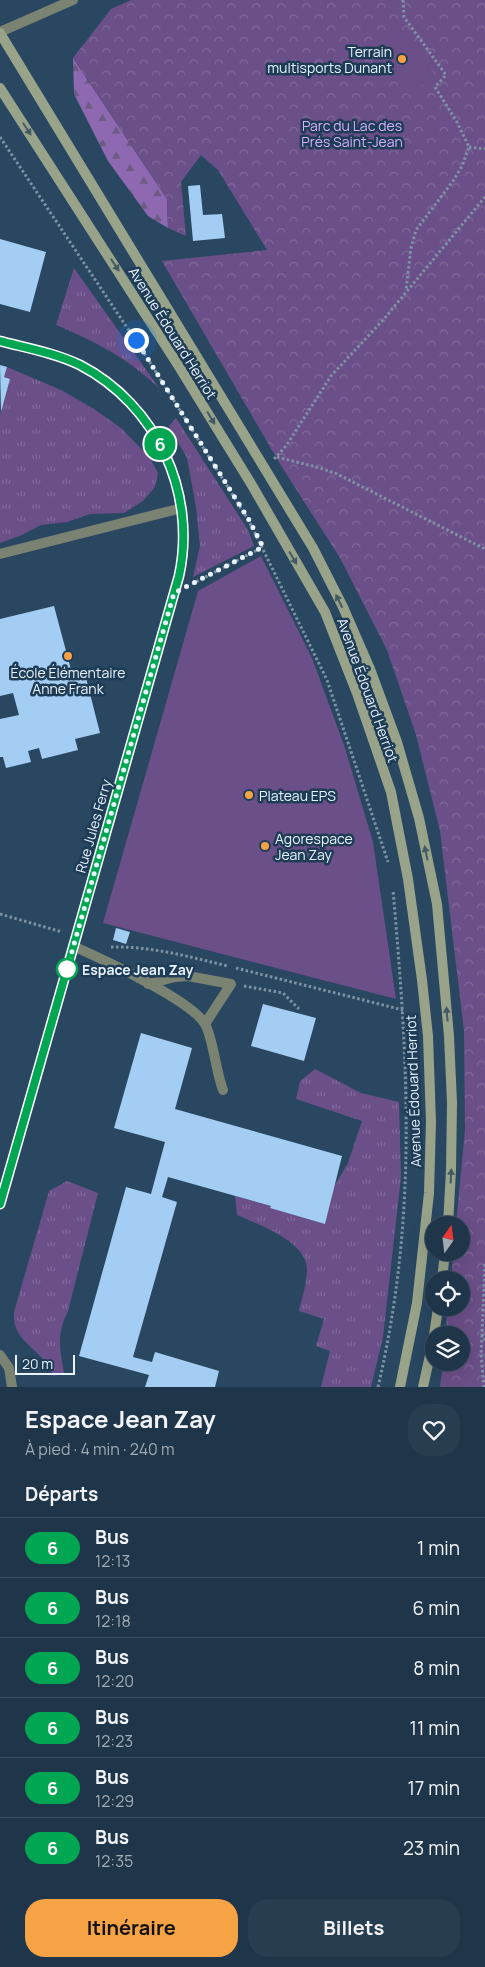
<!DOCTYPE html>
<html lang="fr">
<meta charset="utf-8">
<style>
:root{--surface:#1f3549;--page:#273d50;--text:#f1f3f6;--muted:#a1abb4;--line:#3c5061;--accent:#f5a345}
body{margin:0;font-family:Manrope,sans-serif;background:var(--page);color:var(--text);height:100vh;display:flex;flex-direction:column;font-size:19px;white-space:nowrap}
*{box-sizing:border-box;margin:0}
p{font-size:16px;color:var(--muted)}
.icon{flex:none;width:28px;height:28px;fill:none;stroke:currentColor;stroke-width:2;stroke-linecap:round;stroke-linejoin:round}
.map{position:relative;height:1387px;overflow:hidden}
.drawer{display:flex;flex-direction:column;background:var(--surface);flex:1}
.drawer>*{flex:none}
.badge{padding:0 10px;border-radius:16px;font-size:18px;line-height:32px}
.needle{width:32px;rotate:14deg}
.fabs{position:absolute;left:425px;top:1216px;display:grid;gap:10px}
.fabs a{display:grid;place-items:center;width:45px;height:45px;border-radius:50%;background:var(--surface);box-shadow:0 5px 20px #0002,0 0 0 1px var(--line);font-size:25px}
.scale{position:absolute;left:15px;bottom:12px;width:60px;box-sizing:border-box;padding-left:5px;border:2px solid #e9f3fd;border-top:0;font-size:14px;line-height:18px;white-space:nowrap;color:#e9f3fd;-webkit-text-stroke:4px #1e3c56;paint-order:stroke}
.you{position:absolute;width:25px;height:25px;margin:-12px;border:4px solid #fff;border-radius:50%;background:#1a73e8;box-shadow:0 0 0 8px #1a73e833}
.map>.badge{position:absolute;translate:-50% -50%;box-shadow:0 0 0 2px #fff}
h2{padding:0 25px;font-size:19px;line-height:45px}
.round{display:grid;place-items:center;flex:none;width:52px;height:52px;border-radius:20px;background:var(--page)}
.head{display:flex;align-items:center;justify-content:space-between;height:85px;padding:0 25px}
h1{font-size:24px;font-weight:700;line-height:38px}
.button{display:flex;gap:10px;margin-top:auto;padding:10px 25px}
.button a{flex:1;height:58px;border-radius:20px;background:var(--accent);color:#111;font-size:20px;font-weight:700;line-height:58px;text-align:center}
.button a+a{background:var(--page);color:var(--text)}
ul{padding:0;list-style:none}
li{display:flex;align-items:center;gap:15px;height:60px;padding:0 25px;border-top:1px solid var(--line)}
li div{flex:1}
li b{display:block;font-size:19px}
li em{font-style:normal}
li .badge{min-width:55px;font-weight:700;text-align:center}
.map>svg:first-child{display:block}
.grass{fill:url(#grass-tufts)}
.forest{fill:url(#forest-firs)}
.park{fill:url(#park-crowns)}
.garden{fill:#6b4f88}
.building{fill:#a4cdf3}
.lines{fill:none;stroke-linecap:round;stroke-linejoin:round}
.path{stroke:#7d92a5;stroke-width:3;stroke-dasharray:2.5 2.5;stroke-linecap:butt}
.lane{stroke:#7a8271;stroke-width:10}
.street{stroke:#7a8271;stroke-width:10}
.secondary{stroke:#98a389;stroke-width:10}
.oneway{fill:#435b65}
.line-casing{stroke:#fff;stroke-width:11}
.line{stroke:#00a651;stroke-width:8}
.walk{stroke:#e9f3fd;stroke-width:5;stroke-dasharray:0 9}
.poi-dot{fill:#f5a345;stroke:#1e3c56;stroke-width:2}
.stop-dot{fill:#fff;stroke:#00a651;stroke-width:2.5}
.labels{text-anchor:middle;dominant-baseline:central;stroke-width:5;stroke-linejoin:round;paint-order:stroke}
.poi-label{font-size:14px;fill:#e9f3fd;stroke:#1e3c56;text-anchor:start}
.park-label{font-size:14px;fill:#d6affe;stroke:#1e3c56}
.street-label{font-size:14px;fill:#e9f3fd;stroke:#1e3c56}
.stop-label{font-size:14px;font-weight:bold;fill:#e9f3fd;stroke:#1e3c56;text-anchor:start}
</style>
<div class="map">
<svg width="485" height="1387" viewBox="0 0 485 1387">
<defs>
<pattern id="grass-tufts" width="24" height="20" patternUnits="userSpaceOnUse" patternTransform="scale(1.25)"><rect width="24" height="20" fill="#6b4f88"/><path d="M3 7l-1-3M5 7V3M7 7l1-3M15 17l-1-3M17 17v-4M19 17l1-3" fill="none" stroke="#80699a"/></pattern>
<pattern id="forest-firs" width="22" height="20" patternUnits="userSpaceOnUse" patternTransform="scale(1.25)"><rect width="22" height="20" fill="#8e69b2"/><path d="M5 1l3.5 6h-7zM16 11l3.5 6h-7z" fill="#6e5b84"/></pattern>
<pattern id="park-crowns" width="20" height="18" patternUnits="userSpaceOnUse" patternTransform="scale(1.25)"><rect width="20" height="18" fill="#6b4f88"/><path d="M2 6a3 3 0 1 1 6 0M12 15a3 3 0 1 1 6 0" fill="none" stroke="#80699a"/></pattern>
</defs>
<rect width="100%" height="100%" fill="#294761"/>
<path class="grass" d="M74 268 159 388C126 357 98 343 56 325Z
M7 367 61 390 94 409 121 428 150 458 158 473 155 487 143 501 124 513 90 514 67 522 41 525 22 535 0 543V414L10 379 4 377Z
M176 418 248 530 254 546 193 577 200 546 196 507 187 458 169 426Z
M315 1069 361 1093 399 1102 401 1177 383 1337 371 1387H321L330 1351 316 1346 324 1319 299 1311C302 1298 307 1283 307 1269 306 1241 259 1225 237 1215L235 1196 271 1206 270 1208 325 1224 333 1188 348 1163 362 1121 296 1099 300 1081Z
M67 1181 98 1193 68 1311C56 1335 60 1348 64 1373L53 1376C47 1355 24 1347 16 1328 14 1324 14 1317 14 1312L49 1191Z"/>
<path class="forest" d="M73 58 167 199 168 228 148 216 108 161 74 94Z"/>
<path class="park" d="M131 0H485V1387H440L443 1363 461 1362V1335H445L448 1308H461V1280H451L453 1253 461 1252V1225H456L465 1130 464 1031 440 831 416 735 387 650 340 558 280 464 162 261 267 250 218 170 201 155 181 182 186 236 168 228 167 199 73 58 111 9Z"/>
<path class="garden" d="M395 23 435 76 408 95 369 42Z
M261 556 312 658 345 748 373 842 396 999 103 923 198 591Z"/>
<path class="building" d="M200 185 203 215 222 214 225 238 193 241 188 186Z
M0 239 46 252 30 312 0 304Z
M0 365 7 367 4 377 10 379 1 412Z
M54 606 73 677 85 674 100 733 75 739 78 750 42 759 39 748 28 751 31 762 6 768 3 757H0V719L19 715 13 693 0 696V619Z
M116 928 130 932 126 944 113 940Z
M263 1004 316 1018 304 1061 251 1046Z
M141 1033 192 1048 175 1109 342 1156 325 1224 270 1208 271 1206 168 1177 162 1197 177 1202 133 1357 152 1362 155 1352 219 1371 215 1387H145L149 1375 79 1356 126 1187 151 1194 165 1142 114 1128Z"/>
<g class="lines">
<path class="path" d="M403 0 404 17 446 75 435 87 457 122 469 147 462 166 453 181 416 230 411 248 406 290
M0 137 146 356 249 521 327 680 388 862
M469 147 485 149
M277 457 320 468 337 474 485 549
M274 459 286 446 331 376 384 319 485 197
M192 584 263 547
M0 914 62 932
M111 947C152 946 189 957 228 966
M236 968 403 1010
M244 986 283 993 299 1009
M485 1264 482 1334 485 1340
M482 1335 481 1354 484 1387
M378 1387C418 1217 408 1062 393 890"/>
<path class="lane" d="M0 554 182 508
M73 946C100 958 191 1000 205 1024 213 1038 216 1072 223 1090
M148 984 175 977 188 976 231 984 205 1024"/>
<path class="street" d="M0 32 73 0
M0 341C26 348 55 353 80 365 156 405 198 493 179 576L0 1204
M0 1355 9 1368 12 1387"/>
<path class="secondary" d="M0 33 313 548 343 607 370 669 397 742 419 818 437 904 449 1036 452 1103 451 1170 448 1225
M0 88 178 365 253 487 325 612 358 696 391 792 408 879 422 980 428 1036 431 1122 429 1193 417 1303 400 1387
M442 1280 445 1252
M434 1335 438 1308
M423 1387 434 1337"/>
</g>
<defs><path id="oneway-solid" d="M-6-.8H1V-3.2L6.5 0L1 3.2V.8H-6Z" transform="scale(1.25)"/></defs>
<g class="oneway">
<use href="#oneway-solid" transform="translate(27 129) rotate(57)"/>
<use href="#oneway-solid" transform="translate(115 265) rotate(57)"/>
<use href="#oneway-solid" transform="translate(211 418) rotate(59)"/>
<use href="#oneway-solid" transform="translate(293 558) rotate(60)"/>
<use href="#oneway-solid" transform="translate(339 601) rotate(-116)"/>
<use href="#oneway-solid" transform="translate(426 853) rotate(-102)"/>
<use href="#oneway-solid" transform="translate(447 1014) rotate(-95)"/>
<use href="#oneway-solid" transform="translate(451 1176) rotate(-87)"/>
</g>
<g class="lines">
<defs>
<path id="line" d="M0 341C27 348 55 353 80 365 157 405 197 493 179 576L0 1204"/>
</defs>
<use href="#line" class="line-casing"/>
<use href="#line" class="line"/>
<path class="walk" d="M67 969 174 593 263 547 249 520 136 340"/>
</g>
<g class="poi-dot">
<circle cx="402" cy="59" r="5"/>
<circle cx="68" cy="656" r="5"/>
<circle cx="249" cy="795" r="5"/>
<circle cx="265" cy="846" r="5"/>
</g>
<circle class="stop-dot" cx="67" cy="969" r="10"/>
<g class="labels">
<g class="poi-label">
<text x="392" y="51" text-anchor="end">Terrain<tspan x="392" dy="16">multisports Dunant</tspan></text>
<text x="68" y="672" text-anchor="middle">École Élémentaire<tspan x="68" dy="16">Anne Frank</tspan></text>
<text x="259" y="795">Plateau EPS</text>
<text x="275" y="838">Agorespace<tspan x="275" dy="16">Jean Zay</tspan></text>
</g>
<g class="park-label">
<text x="352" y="125">Parc du Lac des<tspan x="352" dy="16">Prés Saint-Jean</tspan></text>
</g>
<g class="street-label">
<text transform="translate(173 333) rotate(58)">Avenue Édouard Herriot</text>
<text transform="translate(368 690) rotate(70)">Avenue Édouard Herriot</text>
<text transform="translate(93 826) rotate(-74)">Rue Jules Ferry</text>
<text transform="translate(413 1091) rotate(-92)">Avenue Édouard Herriot</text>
</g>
<g class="stop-label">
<text x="82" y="969">Espace Jean Zay</text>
</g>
</g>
</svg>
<div class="fabs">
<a><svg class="needle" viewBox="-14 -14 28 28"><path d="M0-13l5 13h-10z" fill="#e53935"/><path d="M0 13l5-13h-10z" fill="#a1abb4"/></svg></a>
<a><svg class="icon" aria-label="locate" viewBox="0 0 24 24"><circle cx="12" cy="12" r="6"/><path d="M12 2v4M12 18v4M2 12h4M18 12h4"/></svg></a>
<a><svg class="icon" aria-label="layers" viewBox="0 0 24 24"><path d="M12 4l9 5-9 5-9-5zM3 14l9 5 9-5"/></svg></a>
</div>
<div class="scale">20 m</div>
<div class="you" style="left:136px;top:340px"></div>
<b class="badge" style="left:160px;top:444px;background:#00a651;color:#fff">6</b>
</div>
<section class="drawer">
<div class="head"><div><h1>Espace Jean Zay</h1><p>À pied · 4 min · 240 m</p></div><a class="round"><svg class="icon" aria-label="heart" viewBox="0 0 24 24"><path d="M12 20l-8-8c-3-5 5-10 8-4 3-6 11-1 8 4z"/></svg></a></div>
<h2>Départs</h2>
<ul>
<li><span class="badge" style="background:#00a651;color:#fff">6</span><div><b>Bus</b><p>12:13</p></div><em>1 min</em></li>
<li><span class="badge" style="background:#00a651;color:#fff">6</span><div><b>Bus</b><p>12:18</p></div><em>6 min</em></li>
<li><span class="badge" style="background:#00a651;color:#fff">6</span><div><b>Bus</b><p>12:20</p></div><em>8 min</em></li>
<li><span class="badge" style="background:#00a651;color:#fff">6</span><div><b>Bus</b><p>12:23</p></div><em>11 min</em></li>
<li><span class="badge" style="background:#00a651;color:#fff">6</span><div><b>Bus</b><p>12:29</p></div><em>17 min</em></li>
<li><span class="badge" style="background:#00a651;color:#fff">6</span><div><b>Bus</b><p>12:35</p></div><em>23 min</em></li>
</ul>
<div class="button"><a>Itinéraire</a><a>Billets</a></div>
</section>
